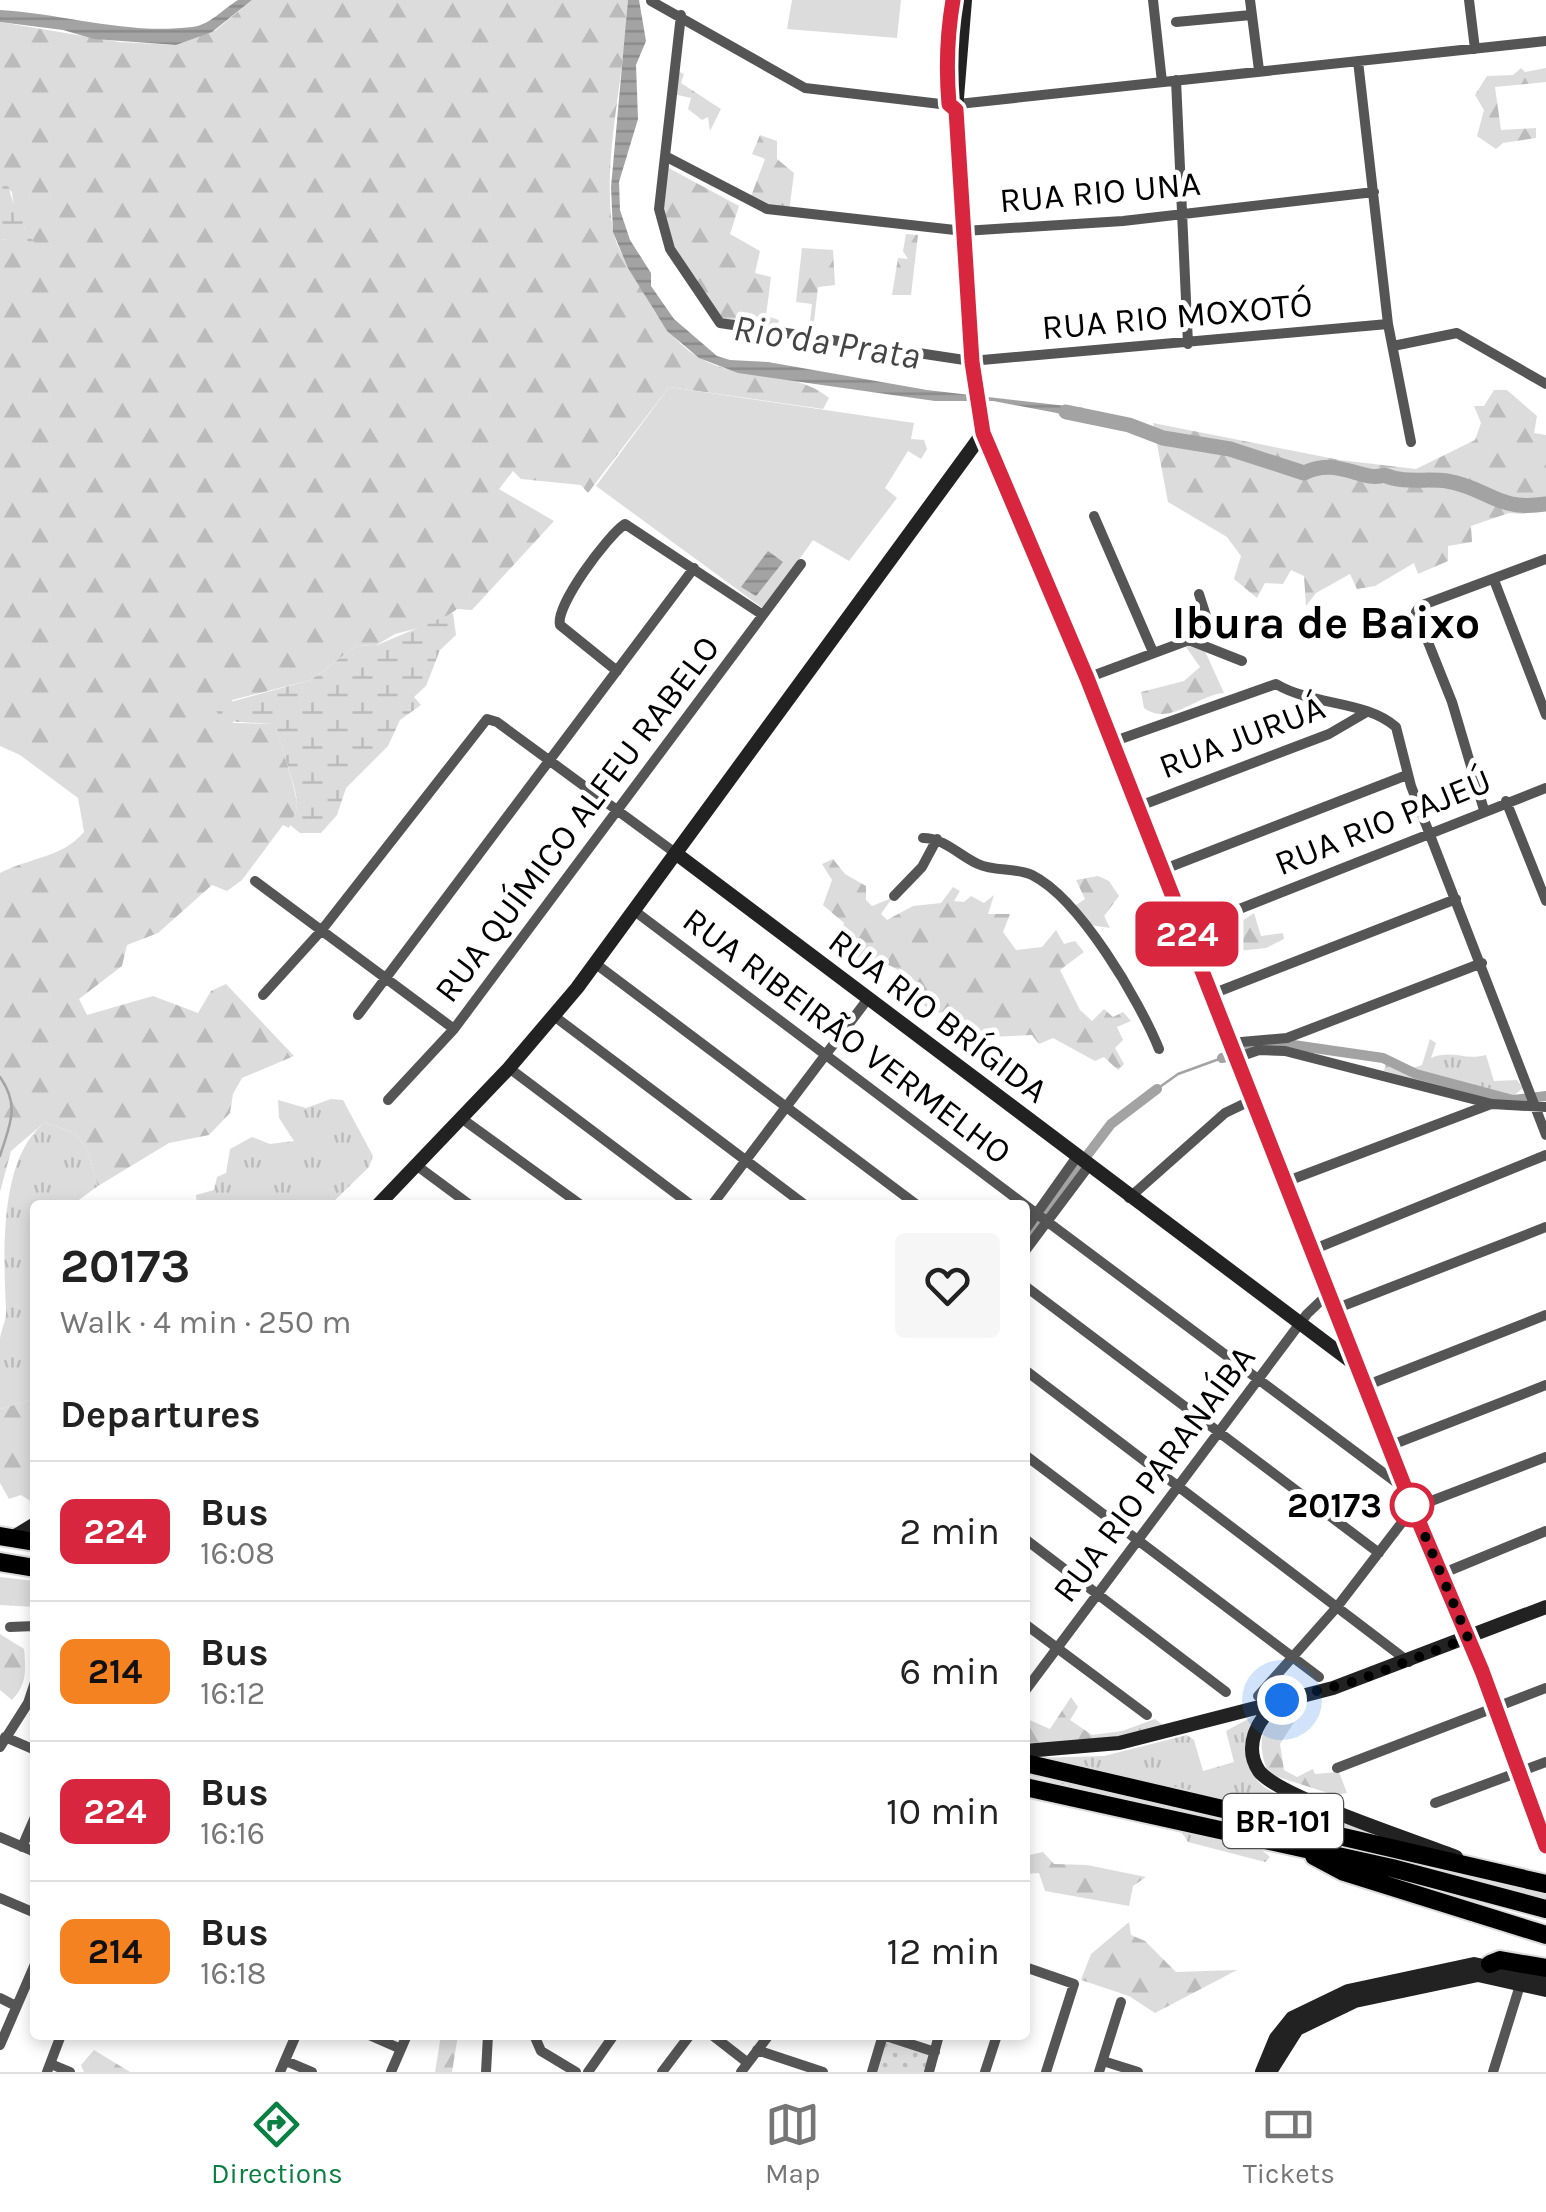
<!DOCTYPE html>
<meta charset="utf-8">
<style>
:root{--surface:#fff;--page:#f6f6f6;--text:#222;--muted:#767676;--line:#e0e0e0;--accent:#0b8043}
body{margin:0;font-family:Karla,sans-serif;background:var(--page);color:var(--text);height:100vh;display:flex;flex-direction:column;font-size:38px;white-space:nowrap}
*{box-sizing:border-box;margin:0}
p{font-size:32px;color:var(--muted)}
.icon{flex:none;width:55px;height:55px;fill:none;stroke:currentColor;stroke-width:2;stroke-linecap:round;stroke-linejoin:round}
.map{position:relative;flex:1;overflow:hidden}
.drawer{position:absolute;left:30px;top:1200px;width:1000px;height:840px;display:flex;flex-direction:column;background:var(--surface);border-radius:10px;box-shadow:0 5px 15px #0003}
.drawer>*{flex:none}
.badge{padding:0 20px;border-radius:15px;font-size:35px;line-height:65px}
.you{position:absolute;width:50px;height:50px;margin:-25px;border:8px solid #fff;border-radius:50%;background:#1a73e8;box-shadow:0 0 0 15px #1a73e833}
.map>.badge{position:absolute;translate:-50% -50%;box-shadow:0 0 0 5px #fff}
h2{padding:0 30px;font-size:38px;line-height:90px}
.round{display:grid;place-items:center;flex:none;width:105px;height:105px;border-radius:10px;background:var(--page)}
.headline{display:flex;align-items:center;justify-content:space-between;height:170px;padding:0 30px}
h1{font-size:48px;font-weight:700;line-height:75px}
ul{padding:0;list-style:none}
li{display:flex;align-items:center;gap:30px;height:140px;padding:0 30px;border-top:2px solid var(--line)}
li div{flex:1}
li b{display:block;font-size:38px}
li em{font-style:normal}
li .badge{min-width:110px;font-weight:700;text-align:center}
.dock{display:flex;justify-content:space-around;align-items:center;height:140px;border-top:2px solid var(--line);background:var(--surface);font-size:28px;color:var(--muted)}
.dock a{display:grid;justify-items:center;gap:5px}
.dock .selected{color:var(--accent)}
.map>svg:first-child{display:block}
.grass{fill:url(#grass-tufts)}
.forest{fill:url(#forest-firs)}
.wetland{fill:url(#wetland-marsh)}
.park{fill:url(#park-dots)}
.pitch{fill:#dcdcdc}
.water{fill:url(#water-rules)}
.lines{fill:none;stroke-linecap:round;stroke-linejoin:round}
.stream{stroke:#a3a3a3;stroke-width:2.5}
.canal{stroke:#a3a3a3;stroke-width:10}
.river{stroke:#a3a3a3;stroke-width:15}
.highway-casing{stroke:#dbdbdb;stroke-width:22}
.street{stroke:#555;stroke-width:10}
.secondary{stroke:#222;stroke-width:14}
.highway{stroke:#000;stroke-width:18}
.line-casing{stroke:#fff;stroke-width:22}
.line{stroke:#d7263d;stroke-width:15}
.walk{stroke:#000;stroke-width:10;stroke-dasharray:0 18}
.stop-dot{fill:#fff;stroke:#d7263d;stroke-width:5}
.labels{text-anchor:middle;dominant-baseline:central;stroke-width:10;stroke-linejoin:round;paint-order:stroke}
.shield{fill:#fff;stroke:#4c4c4c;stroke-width:2.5}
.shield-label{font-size:32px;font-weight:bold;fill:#000}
.street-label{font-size:35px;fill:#000;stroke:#fff}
.stop-label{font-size:35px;font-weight:bold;fill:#000;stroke:#fff;text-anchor:end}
.water-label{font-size:38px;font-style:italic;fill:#444;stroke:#fff}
.district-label{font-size:45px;font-weight:bold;fill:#000;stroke:#fff}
</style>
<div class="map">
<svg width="1546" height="2072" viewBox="0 0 1546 2072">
<defs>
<pattern id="grass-tufts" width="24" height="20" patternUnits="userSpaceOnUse" patternTransform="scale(2.5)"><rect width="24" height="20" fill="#dcdcdc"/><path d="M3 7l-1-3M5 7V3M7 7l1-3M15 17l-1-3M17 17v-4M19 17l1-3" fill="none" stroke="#bbb"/></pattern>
<pattern id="forest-firs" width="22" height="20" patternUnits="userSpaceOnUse" patternTransform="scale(2.5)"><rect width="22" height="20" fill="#dcdcdc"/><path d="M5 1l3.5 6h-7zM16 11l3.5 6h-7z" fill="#bbb"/></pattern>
<pattern id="wetland-marsh" width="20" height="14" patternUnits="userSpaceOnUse" patternTransform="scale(2.5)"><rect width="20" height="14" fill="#dcdcdc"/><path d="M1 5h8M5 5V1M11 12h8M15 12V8" fill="none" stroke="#bbb"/></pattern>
<pattern id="park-dots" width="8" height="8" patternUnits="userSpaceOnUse" patternTransform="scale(2.5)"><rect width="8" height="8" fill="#dcdcdc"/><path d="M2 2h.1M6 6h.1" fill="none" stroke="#bbb" stroke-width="1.8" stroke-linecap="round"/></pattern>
<pattern id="water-rules" width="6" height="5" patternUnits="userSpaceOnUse" patternTransform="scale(2.5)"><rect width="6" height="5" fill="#a3a3a3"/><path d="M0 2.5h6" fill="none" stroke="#8b8b8b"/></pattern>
</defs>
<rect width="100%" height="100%" fill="#fff"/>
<path class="grass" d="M1430 1039 1436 1043 1431 1058C1451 1049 1465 1061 1486 1055L1494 1081 1517 1080 1523 1088 1506 1102H1497L1384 1071 1386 1062 1401 1072 1404 1064 1413 1068 1422 1065Z
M331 1099 343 1100 373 1156 369 1167 330 1205H197L196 1195 214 1190 217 1177 226 1173 230 1149 252 1137 270 1144 294 1141 279 1118 278 1100 306 1108Z
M44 1123C88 1133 86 1145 98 1186L72 1205H35V1399L0 1409C0 1386 0 1361 0 1339 1 1330 7 1319 6 1309 3 1248 0 1159 44 1123Z
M0 1577 35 1581V1607L0 1605Z
M1259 1713C1246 1745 1237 1771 1272 1792L1393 1838 1034 1758 1104 1756 1187 1735 1194 1740 1203 1771 1234 1762 1226 1731Z
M1025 1767 1546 1888V1902L1025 1775Z
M1180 1829 1257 1846 1270 1857 1265 1862 1188 1842Z"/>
<path class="forest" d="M252 0H628C626 71 601 162 613 230 616 249 630 266 639 283 653 312 673 343 700 358 740 382 794 368 829 398L823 409 669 387 588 493 581 485 521 479 513 471 499 489 554 521 472 610 457 609 438 623 395 634 375 646 357 645 311 680 232 700 233 723 273 724C278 730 297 795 297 804 297 812 292 821 289 828L283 825 242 880 227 891 212 885 158 933 127 945 122 966 79 999 87 1015 153 996 198 1013 211 991 226 984 294 1056 242 1078 233 1094 230 1113 209 1135 169 1143 98 1186C86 1145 88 1133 44 1123L11 1151 0 1192V873C31 857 62 858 84 832L78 798 20 755 0 746V239L34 242 24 230 26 220 13 202 12 192 0 183V22L119 42 176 45 216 30Z
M1521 68 1525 72 1546 68V82L1495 87 1501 130 1536 128V138L1503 143 1496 149 1477 136 1484 110 1475 95 1487 76 1513 75Z
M676 70 684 74 681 83 721 109 710 131 708 117 702 120 688 109 691 98 673 94Z
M760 135 777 141V159L794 173 789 212 750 199 765 159 752 154Z
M667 167 739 206 730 234 760 251 755 273 771 277 766 316 779 320 776 330 718 318 668 241 663 220Z
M906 234 918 235 911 295H892L898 258 908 259 903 251Z
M802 248 833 250 835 285 818 287 814 322 810 321 812 304 796 302Z
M1494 390H1507L1537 416 1534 433 1546 435V499L1530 500 1525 514 1509 513 1471 526 1472 542 1448 546V561L1418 574 1414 563 1375 586 1357 589 1350 574 1316 593 1306 606 1304 576 1291 570 1283 584 1265 583 1257 598 1234 579 1241 556 1227 537 1168 502 1153 423 1340 460 1416 469 1475 440 1481 423 1474 406H1484Z
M1193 644 1204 649 1224 693C1197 695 1169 727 1144 708L1141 692 1184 681 1200 667 1186 647Z
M833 859 845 874 866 886V900L872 906 892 898 881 914 887 920 913 906 941 903 953 887 960 891 954 901 964 902 971 896 984 903 994 895 988 914H1010L1003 932 1016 950 1042 947 1056 930 1064 944 1075 941 1084 952 1060 970 1080 1010 1092 1021 1104 1009 1113 1017 1123 1012 1131 1021 1117 1027 1123 1040 1115 1048 1124 1064 1118 1070 1104 1057 1095 1061 1053 1038 1039 1044 1032 1035 968 1038 943 1032 954 1011 936 1013 915 1000 924 988C899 968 876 954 844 959L841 948 849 944 850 936 842 930 844 923 823 905 832 880 822 864Z
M1098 876 1109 881 1119 896 1104 916 1110 928 1090 925 1073 907 1085 899 1076 880Z
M1254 913 1261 936 1283 933 1284 939 1266 948 1238 951 1220 924 1229 918 1239 923Z
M35 1399V1504L21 1495 9 1499 0 1483V1409Z
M0 1634 24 1649C26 1669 27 1685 12 1700L0 1690Z
M1071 1697 1078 1707 1070 1720 1092 1735 1122 1731 1155 1719 1167 1728 1139 1735 1025 1746V1718L1050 1729Z
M1293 1712 1296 1719 1280 1744 1284 1770 1297 1777 1313 1769 1315 1774 1339 1772 1347 1793 1334 1795 1269 1774C1256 1746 1258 1716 1293 1712Z
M1043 1852 1054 1864 1087 1865 1146 1877 1133 1886 1129 1906 1045 1891 1039 1873 1025 1874V1856Z
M1129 1922 1131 1935 1145 1941 1176 1972 1237 1970 1155 2013 1129 1996 1081 1980 1091 1954Z
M441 2035H458L452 2072H435Z
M94 2050 130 2072H84L81 2065Z"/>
<path class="wetland" d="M0 183 8 185 13 203 30 210 24 229 35 243 0 239Z
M453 613 456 635 440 650 426 686 414 697 421 705 400 720 388 746 346 788 337 815 321 833H300L290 825C293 818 298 809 297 801 297 793 277 729 273 724L223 721 216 711 219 705 311 680 357 645 375 646Z"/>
<path class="park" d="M886 2040 931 2053 926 2072H875Z"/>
<path class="pitch" d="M792 0H901L897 38 787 29Z
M669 387 914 423 911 439 924 440 927 449 921 459 908 451 885 488 897 498 849 561 813 540 764 609 596 486Z"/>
<path class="water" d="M238 0H252L212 32 176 45 94 39 63 30 0 22V10C65 14 127 35 192 27 210 25 223 9 238 0Z
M628 0H639L646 41 636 65 638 119 619 182 620 210 630 240 651 273V286L674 319 717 356 730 360 768 362 927 390 1084 408 1083 418 993 401H935L738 373 699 358 667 331 628 268 613 232 611 187Z
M768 551 783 562 756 596 741 587Z"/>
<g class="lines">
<path class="stream" d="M0 1077C21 1107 9 1126 0 1156
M1157 1089 1178 1074 1222 1058"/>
<path class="canal" d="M1242 1051 1266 1041 1383 1058 1416 1074 1513 1100 1546 1096
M1222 1058 1227 1057
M1025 1237 1111 1124 1157 1089"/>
<path class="river" d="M1066 412 1129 425 1163 438 1230 449 1304 473C1338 456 1363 483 1384 475 1405 484 1425 478 1447 481 1489 488 1497 512 1546 504"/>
<defs>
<path id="highway" d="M0 1536 35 1542
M0 1562 35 1568
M1025 1763 1546 1884
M1025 1787 1392 1868 1546 1909
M1314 1856 1344 1872 1546 1935
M1490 1964 1500 1960 1546 1968"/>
</defs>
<use href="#highway" class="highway-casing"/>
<path class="street" d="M1153 0 1162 82
M1250 0 1259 70
M1469 0 1475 49
M651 1 805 88 949 105 1546 41
M681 15 659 209 670 249 720 323 971 361 1388 324
M1176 22 1251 15
M1358 61 1388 324 1411 442
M1176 80 1188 344
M665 156 767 209 964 231 1123 221 1374 192
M1393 346 1457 333 1546 384
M1094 516 1153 652
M1494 580 1546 715
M1189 640 1242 661
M1189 640 1192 629 1207 619 1199 594
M617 671 560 625C555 606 607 536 625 524L763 615
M1087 678 1189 640
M1112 742 1276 684C1313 706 1365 700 1396 727L1411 786 1546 1135
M1506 801 1546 901
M1137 807 1329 734 1365 713
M1484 810 1452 702 1416 612 1420 606 1546 559
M923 838C944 838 960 856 978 864 995 872 1015 867 1032 875 1080 899 1139 1000 1159 1049
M1162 870 1407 775
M255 881 454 1029
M894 896 922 867 937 839
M636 912 1025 1205
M1186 930 1546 788
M596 964 917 1205
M1212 994 1456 899
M263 995 321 931 487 719 497 722 678 855
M358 1015 694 568
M554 1016 805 1205
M1230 1043 1287 1038 1482 963
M1236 1058 1259 1050 1285 1051 1492 1104 1546 1107
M509 1068 691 1205
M388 1100 454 1029 801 564
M461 1118 581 1205
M416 1165 470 1205
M1285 1182 1491 1104
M1129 1198 1225 1113 1252 1100
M712 1205 867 1000
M1025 1205 1405 1489
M1025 1230 1076 1158
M1312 1250 1546 1155
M1025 1251 1088 1167
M1025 1286 1379 1553
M1335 1309 1546 1227
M1025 1370 1409 1662
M1365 1386 1546 1315
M1389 1446 1546 1385
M1025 1455 1319 1677
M1025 1539 1226 1692
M1441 1574 1546 1531
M1025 1624 1147 1715
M10 1627 35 1626
M1025 1691 1307 1314 1329 1293
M1258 1696 1337 1607 1413 1508 1546 1457
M5 1737 35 1750
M0 1747 28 1703 35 1682
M1337 1768 1546 1688
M1435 1803 1546 1762
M0 1837 35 1852
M22 1847 35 1817
M0 1898 35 1913
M1025 1967 1074 1984 1046 2072
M0 1998 16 2006
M369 2035 401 2049
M534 2035 541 2051 576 2072
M712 2035 748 2063
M0 2045 35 1964
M757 2050 823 2072
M286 2061 312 2072
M1103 2061 1138 2072
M51 2064 70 2072
M47 2072 61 2035
M280 2072 296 2035
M391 2072 407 2035
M486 2072 488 2035
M588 2072 614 2035
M662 2072 690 2035
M741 2072 769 2035
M872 2072 883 2035 935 2052
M929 2072 939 2035
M985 2072 997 2035
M1099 2072 1121 2002
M1493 2072 1521 1982"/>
<path class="secondary" d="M953 0C947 35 946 69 949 105L956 110
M965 0 956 110 971 361 983 433 1087 678 1413 1508 1482 1671 1546 1846
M678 855 1357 1366
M378 1205 509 1068 577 988 983 433
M12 1538 35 1524
M1278 1704C1257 1718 1243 1747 1259 1771 1278 1797 1419 1842 1456 1857
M1025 1751 1119 1743 1333 1688 1546 1607
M1273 2067 1297 2029 1355 2001 1478 1975 1546 1990
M1262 2072 1276 2038 1292 2018 1348 1991 1474 1964 1546 1979"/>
<use href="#highway" class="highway"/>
</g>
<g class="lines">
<defs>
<path id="line" d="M953 0C947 35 946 69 949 104L956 110 972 362 983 433 1087 678 1413 1508 1482 1671 1546 1846"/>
</defs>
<use href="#line" class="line-casing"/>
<use href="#line" class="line"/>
<path class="walk" d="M1282 1700 1356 1681 1468 1638 1412 1505"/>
</g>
<circle class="stop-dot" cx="1412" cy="1505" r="20"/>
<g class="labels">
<rect class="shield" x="1223" y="1794" width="120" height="54" rx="8"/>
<g class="shield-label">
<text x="1283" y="1821">BR-101</text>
</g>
<g class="street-label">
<text transform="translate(1100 192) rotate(-5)">RUA RIO UNA</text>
<text transform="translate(1177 316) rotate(-5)">RUA RIO MOXOTÓ</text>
<text transform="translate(1242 737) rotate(-21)">RUA JURUÁ</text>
<text transform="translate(577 819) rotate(-53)">RUA QUÍMICO ALFEU RABELO</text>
<text transform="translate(1383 822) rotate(-22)">RUA RIO PAJEÚ</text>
<text transform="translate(938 1016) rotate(37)">RUA RIO BRÍGIDA</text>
<text transform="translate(847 1036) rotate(37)">RUA RIBEIRÃO VERMELHO</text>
<text transform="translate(1154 1474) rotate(-53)">RUA RIO PARANAÍBA</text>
</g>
<g class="stop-label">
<text x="1382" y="1505">20173</text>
</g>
<g class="water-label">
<text transform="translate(827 342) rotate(9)">Rio da Prata</text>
</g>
<g class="district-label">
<text x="1326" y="623">Ibura de Baixo</text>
</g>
</g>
</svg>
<div class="you" style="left:1282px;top:1700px"></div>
<b class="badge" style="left:1187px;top:934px;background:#d7263d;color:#fff">224</b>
<section class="drawer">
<div class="headline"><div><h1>20173</h1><p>Walk · 4 min · 250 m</p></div><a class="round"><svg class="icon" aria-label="heart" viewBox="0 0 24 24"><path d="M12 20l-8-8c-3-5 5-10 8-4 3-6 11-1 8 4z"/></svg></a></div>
<h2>Departures</h2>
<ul>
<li><span class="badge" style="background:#d7263d;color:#fff">224</span><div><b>Bus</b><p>16:08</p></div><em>2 min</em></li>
<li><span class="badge" style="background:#f58220;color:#111">214</span><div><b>Bus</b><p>16:12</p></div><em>6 min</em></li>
<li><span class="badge" style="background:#d7263d;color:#fff">224</span><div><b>Bus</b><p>16:16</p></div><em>10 min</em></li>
<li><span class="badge" style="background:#f58220;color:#111">214</span><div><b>Bus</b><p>16:18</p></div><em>12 min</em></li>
</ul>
</section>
</div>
<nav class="dock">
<a class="selected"><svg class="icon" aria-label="directions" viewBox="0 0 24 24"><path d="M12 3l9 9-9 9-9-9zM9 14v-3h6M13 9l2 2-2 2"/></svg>Directions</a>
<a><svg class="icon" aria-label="map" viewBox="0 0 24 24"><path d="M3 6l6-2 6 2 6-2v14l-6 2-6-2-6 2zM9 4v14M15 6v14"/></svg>Map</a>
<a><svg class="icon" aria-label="tickets" viewBox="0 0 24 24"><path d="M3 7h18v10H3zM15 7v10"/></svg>Tickets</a>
</nav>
